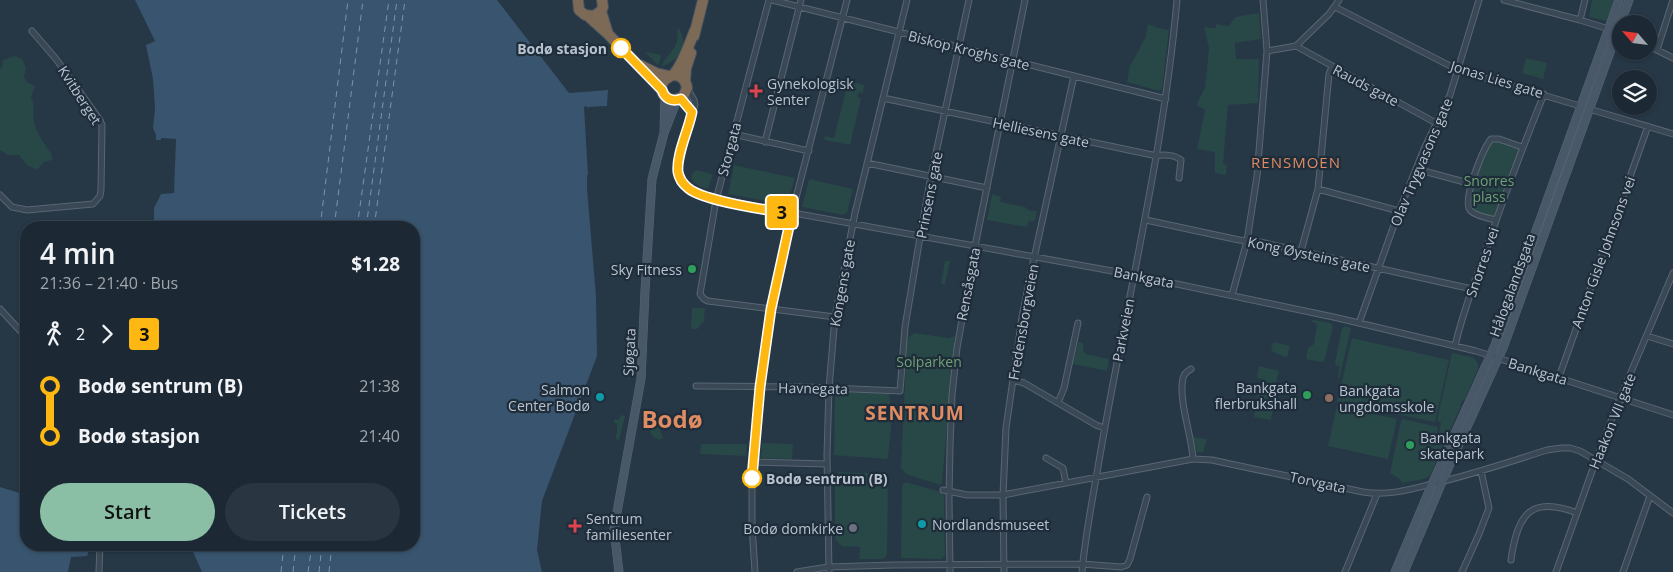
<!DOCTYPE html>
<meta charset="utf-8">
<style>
:root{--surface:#1c2934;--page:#293540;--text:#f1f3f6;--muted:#a0a6ac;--line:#3a454f;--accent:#8abfa5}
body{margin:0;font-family:"Open Sans",sans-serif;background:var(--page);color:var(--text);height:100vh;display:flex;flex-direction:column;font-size:19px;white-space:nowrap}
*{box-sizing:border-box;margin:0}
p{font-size:16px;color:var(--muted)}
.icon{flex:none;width:28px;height:28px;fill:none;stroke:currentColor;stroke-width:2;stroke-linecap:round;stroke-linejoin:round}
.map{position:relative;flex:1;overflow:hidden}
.panel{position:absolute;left:20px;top:221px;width:400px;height:330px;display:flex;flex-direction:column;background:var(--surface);border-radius:20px;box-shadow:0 1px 4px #0004,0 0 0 1px var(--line)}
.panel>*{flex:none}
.badge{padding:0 10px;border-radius:4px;font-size:18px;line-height:32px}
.needle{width:32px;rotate:298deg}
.buttons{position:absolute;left:1612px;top:15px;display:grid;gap:10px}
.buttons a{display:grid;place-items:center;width:45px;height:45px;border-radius:50%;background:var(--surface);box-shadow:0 1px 4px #0004,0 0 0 1px var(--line);font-size:25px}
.map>.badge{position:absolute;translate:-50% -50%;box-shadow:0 0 0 2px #fff}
.legs{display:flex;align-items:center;gap:8px;height:55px;padding:0 20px;font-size:16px}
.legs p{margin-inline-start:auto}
.headline{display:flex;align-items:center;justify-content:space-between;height:85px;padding:0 20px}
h1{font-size:28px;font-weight:600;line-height:38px}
.primary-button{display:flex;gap:10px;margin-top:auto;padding:10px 20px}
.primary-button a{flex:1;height:58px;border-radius:30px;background:var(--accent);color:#111;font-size:20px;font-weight:600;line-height:58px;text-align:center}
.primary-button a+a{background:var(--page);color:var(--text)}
ul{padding:0 20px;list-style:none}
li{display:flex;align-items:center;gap:18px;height:50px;font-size:19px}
li i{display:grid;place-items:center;width:8px;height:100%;margin:0 6px;background:currentColor}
li i::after{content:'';width:12px;height:12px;margin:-6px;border:4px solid;border-radius:50%;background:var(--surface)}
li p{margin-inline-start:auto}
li:first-child i{background:linear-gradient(#0000 50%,currentColor 0)}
li:last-child i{background:linear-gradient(currentColor 50%,#0000 0)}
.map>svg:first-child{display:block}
.green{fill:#284747}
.water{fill:#38546e}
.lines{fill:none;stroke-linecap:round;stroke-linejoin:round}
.ferry{stroke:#7696b4;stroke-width:1;stroke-dasharray:6 5;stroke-linecap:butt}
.street-casing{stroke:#596673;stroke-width:7}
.secondary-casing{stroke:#596673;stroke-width:9}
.highway-casing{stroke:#455360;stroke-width:12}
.street{stroke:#3a4855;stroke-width:5}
.secondary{stroke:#485869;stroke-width:8}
.highway{stroke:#7c6a57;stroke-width:10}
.line-1-casing{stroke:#fff;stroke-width:11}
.line-1{stroke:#feb811;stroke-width:8}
.stop-1-dot{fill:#fff;stroke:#feb811;stroke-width:2.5}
.health-dot{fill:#e0444e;stroke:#1f2d3b;stroke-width:2}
.leisure-dot{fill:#2e9e5b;stroke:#1f2d3b;stroke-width:2}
.culture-dot{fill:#0f9aa8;stroke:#1f2d3b;stroke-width:2}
.education-dot{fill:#8d6e63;stroke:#1f2d3b;stroke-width:2}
.worship-dot{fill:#6b7280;stroke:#1f2d3b;stroke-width:2}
.labels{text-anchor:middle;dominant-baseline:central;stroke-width:4.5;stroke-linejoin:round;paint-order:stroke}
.stop-label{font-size:14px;font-weight:bold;fill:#b8c3cf;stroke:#1f2d3b;text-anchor:end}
.street-label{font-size:14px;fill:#b8c3cf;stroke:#1f2d3b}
.poi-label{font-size:14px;fill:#b8c3cf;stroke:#1f2d3b;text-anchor:start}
.park-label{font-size:14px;fill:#6ea174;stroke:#1f2d3b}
.neighbourhood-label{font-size:15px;letter-spacing:1px;fill:#df8c63;stroke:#1f2d3b}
.district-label{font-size:19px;font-weight:bold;letter-spacing:1px;fill:#df8c63;stroke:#1f2d3b}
.town-label{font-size:24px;font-weight:bold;fill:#df8c63;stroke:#1f2d3b}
</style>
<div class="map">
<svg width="1673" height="572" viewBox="0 0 1673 572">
<rect width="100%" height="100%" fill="#263746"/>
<path class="green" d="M1592 0H1615L1607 21 1589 17Z
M1259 13 1261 39 1235 43 1236 59H1259L1258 103 1228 105 1223 164 1227 165 1226 175 1215 173V152L1197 149 1205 110 1196 105 1205 88 1209 48 1204 27 1216 28V24L1229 26 1235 17Z
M1148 24 1158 28 1169 30 1162 89 1159 91 1127 82 1130 64 1132 63 1146 36Z
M679 28C680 31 683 36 683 40 684 53 673 64 661 66 669 51 680 48 677 29Z
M645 52 661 55 660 61 658 65Z
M15 56 22 59 26 68 24 77 28 83 35 86 31 97C36 108 32 111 34 121 36 131 45 147 52 154V160L44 162 37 170 27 165 19 155H8L0 150V69L2 68 3 60Z
M1526 58 1547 63 1543 79 1522 73Z
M840 78 864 85 863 93 860 92 857 96 861 99 850 145 824 140 825 136 834 138 846 90 838 85 839 83 838 82Z
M1491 139 1522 147 1496 220 1468 208 1472 184Z
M734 165 795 178 788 203 786 205 728 194Z
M697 170 713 175 708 189 701 187 693 182C690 176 692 173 697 170Z
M809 179 853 189 847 213 843 215 802 207Z
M992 194 1001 197 1000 202 1025 207 1030 211H1037L1035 221H1029L1027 227 987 220Z
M945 261H950L945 284H941Z
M692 308H705L704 321 697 329H691Z
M1314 320 1330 323 1333 326 1324 362 1308 360 1306 357 1308 348 1314 344 1317 324 1310 321Z
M1345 326 1351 328 1339 380 1338 376 1340 367 1336 366 1335 363 1342 328Z
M915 333 949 338 955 336 942 483 940 485 906 474 901 468 907 341 910 336Z
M1352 338 1449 360 1435 422 1337 402Z
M1078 342 1083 343V350L1086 354 1109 359 1107 371 1073 364Z
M1273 342 1290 346 1287 358 1271 351Z
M1452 353 1473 357 1478 363V369L1464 401 1463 400 1460 405 1461 406 1430 476 1424 479 1402 483 1400 479 1390 473 1401 421 1403 419 1438 427 1437 432 1439 433 1441 423 1437 420Z
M1259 366 1279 371 1276 383 1272 382 1270 389 1263 386 1265 380 1257 378Z
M835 391 889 392 892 419 888 457 886 459 834 455Z
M1258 393 1275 396 1271 420 1254 417Z
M1337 406 1397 419 1388 459 1328 446Z
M621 415 625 416 619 441 615 438 617 433V424L613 422 615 419 618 420Z
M652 419 657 422 663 438 660 440 653 437 650 432Z
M1193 437 1207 439 1203 452H1197Z
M762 443 793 444 792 459 761 458Z
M701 444H747L746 456 700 454Z
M839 472 888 474 887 555 883 559H859L860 547 842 546 835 539V476Z
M906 482 941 492 944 496 945 555 941 559 901 558 902 485Z
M590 531 602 533 600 539C595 542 590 541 587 535Z"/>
<path class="water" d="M135 0H497L569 93 608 90 607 106 588 107 587 109V106L584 107 588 175H587V189L596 296 597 356 542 501 537 550 542 572H202L190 545H414V228L154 227V208L161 194 174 193 176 139 161 138V140H156V135L153 128 155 108 153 79 146 45 155 41Z
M0 487 26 495V545H91L87 556 71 557 68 572H0Z"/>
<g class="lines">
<path class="ferry" d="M320 228 348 0
M334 228 363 0
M357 228 389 0
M366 228 397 0
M374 228 405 0
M281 572 284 545
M293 572 296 545
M308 572 312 545
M319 572 322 545
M329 572 332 545"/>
<defs>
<path id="street" d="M769 0 716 200 700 294 704 299 708 301 835 317
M772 0 1166 99
M1504 0 1580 20 1621 33
M1335 7 1458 70 1580 106
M1580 20 1585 0
M1296 46 1436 123
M1649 46 1673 58
M1657 50 1673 0
M1267 51 1296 46 1329 14 1339 0
M687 88 694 100 695 105C690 121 673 166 681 180 686 190 697 194 706 197L1134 275 1338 318 1476 351 1673 415
M883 98 1157 156C1164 154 1175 155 1181 160L1179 178
M681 99 687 104 692 112
M1589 109 1673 134
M733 134 809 151
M765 142 801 0
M867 163 987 188
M1416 169 1472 184
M1318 189 1399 211
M0 195 12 207 27 210 93 204 100 196 101 190 102 125 100 120 56 59 32 31
M1146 220 1239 240 1260 242 1472 289
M1496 220C1488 218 1475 216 1470 210 1462 200 1483 149 1491 139H1499L1522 147
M1301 251 1318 189 1329 74 1332 67
M1232 295 1247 241 1257 176 1267 51 1263 0
M0 309 26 337
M1359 323 1399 211 1424 149 1450 95 1479 0
M1647 336 1673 344
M1455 346C1463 311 1476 278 1488 244 1505 194 1524 144 1544 94
M1191 369C1188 371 1184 373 1183 378 1178 400 1192 436 1193 459
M1559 377 1648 126
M1013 380 1024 383 1096 425 1104 428
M696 386 807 387 900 391 905 327 920 237 931 176 969 0
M1058 403 1064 388 1078 323
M1046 458 1063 468 1066 483
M753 462 827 464
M943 490 967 495H1003L1193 459 1212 460 1235 465 1363 492C1387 496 1409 490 1432 484 1471 475 1509 462 1547 450L1561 448H1570L1580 451 1628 479 1673 513
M1511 560C1517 515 1530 495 1577 513
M99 572 100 545
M755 572 752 526V470L760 387 771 309 792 213 847 0
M797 572 828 567 893 565 1082 564 1121 567 1127 565 1130 559 1147 497
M829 572 827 455 829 388 835 317 855 213 907 0
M950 572 949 498 950 446 952 395 957 348 975 246 1025 0
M1004 572 1003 495 1006 428 1022 317 1033 263 1074 76
M1082 572C1085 537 1092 502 1098 467 1124 311 1163 158 1177 0
M1345 572 1377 494
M1462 572 1479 534 1489 508 1481 471
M1556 572 1596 460 1620 398 1673 273
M1623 572 1650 496"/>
<path id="secondary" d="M664 131 665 96
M619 572 614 529 641 379 645 291 652 179 664 133 677 100
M1395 572 1432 484 1495 345 1619 0
M1404 572 1442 482 1503 348 1629 0"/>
<path id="highway" d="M578 0 579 10 585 15 594 16 601 11
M602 0 603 7 601 11 608 34
M588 16 608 34 662 90
M694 36 703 0
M640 65 656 73 669 76
M673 75C681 75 686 80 687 88L683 97 674 100C666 99 659 93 662 84 665 77 671 77 674 74 684 62 689 44 695 30
M685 81 686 68 691 53"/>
</defs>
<use href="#street" class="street-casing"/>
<use href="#secondary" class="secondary-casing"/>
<use href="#highway" class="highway-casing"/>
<use href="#street" class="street"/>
<use href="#secondary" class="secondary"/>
<use href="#highway" class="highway"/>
</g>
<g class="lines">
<defs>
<path id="line-1" d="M621 48 662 90C665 99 672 102 681 99L692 112C689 129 676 155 678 172 679 178 683 184 688 188 703 201 770 211 792 213L771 309 760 387 752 478"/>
</defs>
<use href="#line-1" class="line-1-casing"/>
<use href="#line-1" class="line-1"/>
</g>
<g class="stop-1-dot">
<circle cx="621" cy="48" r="9"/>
<circle cx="752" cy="478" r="9"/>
</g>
<g class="health-dot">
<path d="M753.5 83.5h5v5h5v5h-5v5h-5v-5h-5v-5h5z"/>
<path d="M572.5 518.5h5v5h5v5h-5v5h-5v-5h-5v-5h5z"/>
</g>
<g class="leisure-dot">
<circle cx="692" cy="269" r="5"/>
<circle cx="1307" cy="395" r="5"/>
<circle cx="1410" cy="445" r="5"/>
</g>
<g class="culture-dot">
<circle cx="600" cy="397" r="5"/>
<circle cx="922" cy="524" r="5"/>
</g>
<circle class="education-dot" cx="1329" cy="398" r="5"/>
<circle class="worship-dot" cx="853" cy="528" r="5"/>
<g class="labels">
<g class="stop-label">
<text x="607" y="48">Bodø stasjon</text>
<text x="766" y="478" text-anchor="start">Bodø sentrum (B)</text>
</g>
<g class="street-label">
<text transform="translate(969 50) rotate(14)">Biskop Kroghs gate</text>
<text transform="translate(1497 79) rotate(17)">Jonas Lies gate</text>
<text transform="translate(1366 85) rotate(28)">Rauds gate</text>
<text transform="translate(80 95) rotate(57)">Kvitberget</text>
<text transform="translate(1041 132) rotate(12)">Helliesens gate</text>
<text transform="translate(729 149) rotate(-75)">Storgata</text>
<text transform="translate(1421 162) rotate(-67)">Olav Trygvasons gate</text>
<text transform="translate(929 195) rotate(-79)">Prinsens gate</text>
<text transform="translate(1603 252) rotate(-70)">Anton Gisle Johnsons vei</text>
<text transform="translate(1309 254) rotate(12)">Kong Øysteins gate</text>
<text transform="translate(1482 262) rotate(-71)">Snorres vei</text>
<text transform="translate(1144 277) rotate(11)">Bankgata</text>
<text transform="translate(842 283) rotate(-80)">Kongens gate</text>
<text transform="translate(968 284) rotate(-79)">Rensåsgata</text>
<text transform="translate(1512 285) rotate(-70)">Hålogalandsgata</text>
<text transform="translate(1023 322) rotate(-80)">Fredensborgveien</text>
<text transform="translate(1123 330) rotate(-79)">Parkveien</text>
<text transform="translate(629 352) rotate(-87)">Sjøgata</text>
<text transform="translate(1538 371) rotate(17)">Bankgata</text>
<text transform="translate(813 388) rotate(1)">Havnegata</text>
<text transform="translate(1612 421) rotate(-68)">Haakon VII gate</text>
<text transform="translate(1318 482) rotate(12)">Torvgata</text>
</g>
<g class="poi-label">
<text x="767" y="83">Gynekologisk<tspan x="767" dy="16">Senter</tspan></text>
<text x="682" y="269" text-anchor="end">Sky Fitness</text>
<text x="1297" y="387" text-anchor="end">Bankgata<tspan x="1297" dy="16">flerbrukshall</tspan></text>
<text x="590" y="389" text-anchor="end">Salmon<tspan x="590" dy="16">Center Bodø</tspan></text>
<text x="1339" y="390">Bankgata<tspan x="1339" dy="16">ungdomsskole</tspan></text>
<text x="1420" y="437">Bankgata<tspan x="1420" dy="16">skatepark</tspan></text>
<text x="586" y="518">Sentrum<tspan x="586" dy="16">familiesenter</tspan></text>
<text x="932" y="524">Nordlandsmuseet</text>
<text x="843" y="528" text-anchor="end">Bodø domkirke</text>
</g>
<g class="park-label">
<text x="1489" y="180">Snorres<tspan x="1489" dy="16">plass</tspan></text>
<text x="929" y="361">Solparken</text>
</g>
<g class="neighbourhood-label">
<text x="1296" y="162">RENSMOEN</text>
</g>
<g class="district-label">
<text x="915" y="413">SENTRUM</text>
</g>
<g class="town-label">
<text x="672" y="418">Bodø</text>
</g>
</g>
</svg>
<div class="buttons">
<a><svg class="needle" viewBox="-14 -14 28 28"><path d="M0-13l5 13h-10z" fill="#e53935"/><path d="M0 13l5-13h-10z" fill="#a0a6ac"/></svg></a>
<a><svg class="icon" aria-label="layers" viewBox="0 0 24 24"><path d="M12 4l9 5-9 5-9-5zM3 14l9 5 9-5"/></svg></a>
</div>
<b class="badge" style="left:782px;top:212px;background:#feb811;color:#111">3</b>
<section class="panel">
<div class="headline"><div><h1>4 min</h1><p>21:36 – 21:40 · Bus</p></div><b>$1.28</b></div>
<div class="legs"><svg class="icon" aria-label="walk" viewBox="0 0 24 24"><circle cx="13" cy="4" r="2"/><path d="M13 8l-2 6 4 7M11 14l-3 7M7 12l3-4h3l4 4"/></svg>2<svg class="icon" aria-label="forward" viewBox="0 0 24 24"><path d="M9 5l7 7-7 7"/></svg><b class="badge" style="background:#feb811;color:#111">3</b></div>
<ul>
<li><i style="color:#feb811"></i><b>Bodø sentrum (B)</b><p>21:38</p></li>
<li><i style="color:#feb811"></i><b>Bodø stasjon</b><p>21:40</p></li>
</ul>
<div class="primary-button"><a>Start</a><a>Tickets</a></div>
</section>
</div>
